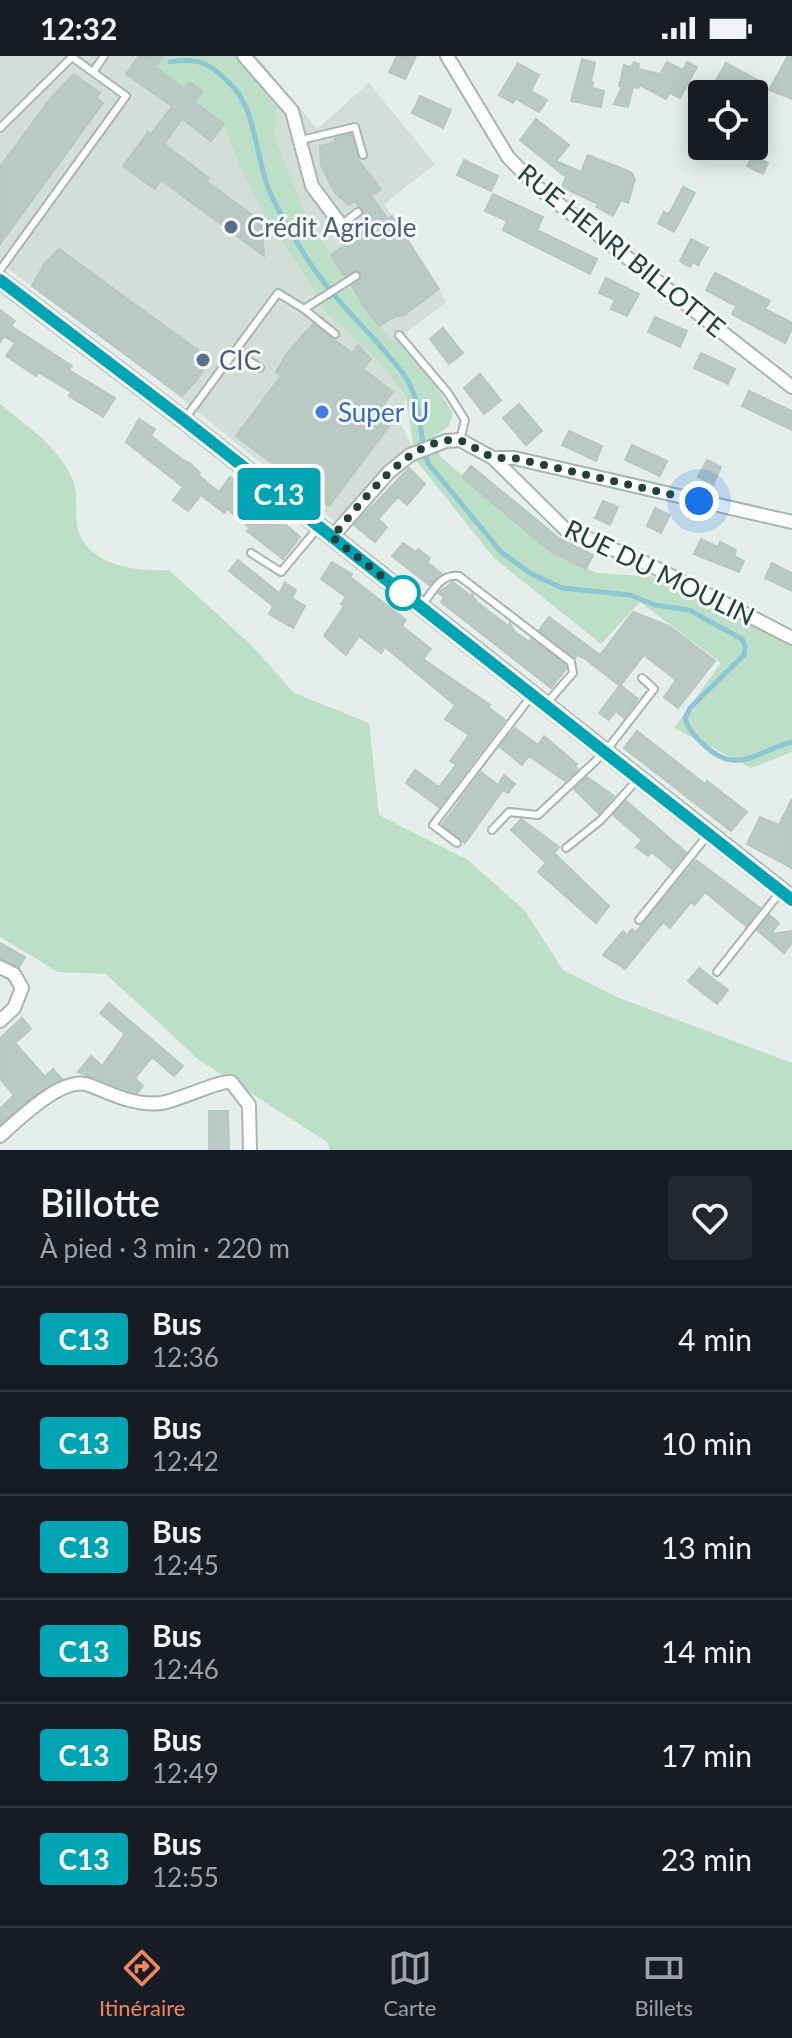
<!DOCTYPE html>
<html lang="fr">
<meta charset="utf-8">
<style>
:root{--surface:#171b24;--page:#242831;--text:#f1f3f6;--muted:#9ea1a6;--line:#363941;--accent:#f3855e}
body{margin:0;font-family:Lato,sans-serif;background:var(--page);color:var(--text);height:100vh;display:flex;flex-direction:column;font-size:30px;white-space:nowrap}
*{box-sizing:border-box;margin:0}
p{font-size:26px;color:var(--muted)}
.icon{flex:none;width:44px;height:44px;fill:none;stroke:currentColor;stroke-width:2;stroke-linecap:round;stroke-linejoin:round}
.map{position:relative;height:1094px;overflow:hidden}
.panel{display:flex;flex-direction:column;background:var(--surface);flex:1}
.panel>*{flex:none}
.badge{padding:0 16px;border-radius:6px;font-size:28px;line-height:52px}
.controls{position:absolute;left:688px;top:24px;display:grid;gap:16px}
.controls a{display:grid;place-items:center;width:80px;height:80px;border-radius:8px;background:var(--surface);box-shadow:0 4px 20px #0003;font-size:40px}
.you{position:absolute;width:40px;height:40px;margin:-20px;border:6px solid #fff;border-radius:50%;background:#1a73e8;box-shadow:0 0 0 12px #1a73e833}
.map>.badge{position:absolute;translate:-50% -50%;box-shadow:0 0 0 4px #fff}
.round{display:grid;place-items:center;flex:none;width:84px;height:84px;border-radius:8px;background:var(--page)}
.overview{display:flex;align-items:center;justify-content:space-between;height:136px;padding:0 40px}
h1{font-size:38px;font-weight:600;line-height:60px}
ul{padding:0;list-style:none}
li{display:flex;align-items:center;gap:24px;height:104px;padding:0 40px;border-top:2px solid var(--line)}
li div{flex:1}
li b{display:block;font-size:30px}
li em{font-style:normal}
li .badge{min-width:88px;font-weight:700;text-align:center}
.status{display:flex;justify-content:space-between;align-items:center;height:56px;padding:0 40px;background:var(--surface);direction:ltr}
.status svg{height:22px;fill:currentColor}
.tabs{display:flex;justify-content:space-around;align-items:center;height:112px;border-top:2px solid var(--line);background:var(--surface);font-size:22px;color:var(--muted)}
.tabs a{display:grid;justify-items:center;gap:4px}
.tabs .active{color:var(--accent)}
.map>svg:first-child{display:block}
.built{fill:#d3ded9}
.green{fill:#bedfc7}
.lines{fill:none;stroke-linecap:round;stroke-linejoin:round}
.stream{stroke:#8dc7d3;stroke-width:5}
.building{fill:#bac9c3;stroke:#b7c8c1;stroke-width:2}
.service-casing{stroke:#a7b6b1;stroke-width:10}
.minor-casing{stroke:#a7b6b1;stroke-width:16}
.secondary-casing{stroke:#a3bab2;stroke-width:20}
.service{stroke:#fff;stroke-width:6}
.minor{stroke:#fff;stroke-width:12}
.secondary{stroke:#fff;stroke-width:16}
.line-casing{stroke:#fff;stroke-width:18}
.line{stroke:#00a4b2;stroke-width:12}
.walk{stroke:#234039;stroke-width:8;stroke-dasharray:0 14.4}
.service-dot{fill:#5c6f8a;stroke:#f6faf8;stroke-width:3}
.shop-dot{fill:#3f7fe0;stroke:#f6faf8;stroke-width:3}
.stop-dot{fill:#fff;stroke:#00a4b2;stroke-width:4}
.labels{text-anchor:middle;dominant-baseline:central;stroke-width:6;stroke-linejoin:round;paint-order:stroke}
.service-label{font-size:26px;fill:#4e5e75;stroke:#f6faf8;text-anchor:start}
.street-label{font-size:26px;fill:#234039;stroke:#f6faf8}
.shop-label{font-size:26px;fill:#366cbe;stroke:#f6faf8;text-anchor:start}
</style>
<div class="status"><b>12:32</b><svg viewBox="0 0 49 12"><path d="M0 12V9h3v3zM5 12V6h3v6zM10 12V3h3v9zM15 12V0h3v12zM26 1h20v11H26zM47 4h2v5h-2z"/></svg></div>
<div class="map">
<svg width="792" height="1094" viewBox="0 0 792 1094">
<rect width="100%" height="100%" fill="#e5eeea"/>
<path class="built" d="M0 0H257L317 73 369 27 435 108 384 148 447 246 376 298 406 342 398 361 414 396 384 412 335 466 159 325 0 207Z"/>
<path class="green" d="M158 0H236L276 50 275 83 304 155 350 233 392 286 402 279 453 357 449 370 433 381 440 400 519 469 553 496 597 517 697 524 792 575V696L751 712 674 672 721 607 640 546 601 588 494 502 415 403 406 341 377 303 324 254 316 237 264 158 239 109 224 68 195 46 202 35 190 26 184 33 155 11 161 3Z
M0 348C28 370 56 389 72 422 80 438 73 460 79 477 91 510 139 516 169 514L252 590 294 637 369 667 379 759 468 804 525 855 563 914 619 942 792 1007V1094H330L327 1086 199 1004 106 918 58 916 0 881Z"/>
<g class="lines">
<path class="stream" d="M170 6C200 1 212 8 233 31 258 57 256 112 274 145 289 174 308 207 329 233 353 262 382 289 405 320 424 350 417 375 428 407L501 496 530 517 562 532 630 539 655 549 689 554 742 583 745 590 744 599 690 652 685 662C688 674 695 680 703 688 736 721 757 695 792 686"/>
</g>
<path class="building" d="M139 0H163L155 11 184 33 190 26 202 35 195 46 224 68 211 85 182 63 164 88 209 122 206 125 261 165 264 200 161 124 155 133 123 110 148 76 151 78 172 50 126 18Z
M397 0H416L405 23 389 16Z
M788 0H792V43L769 34Z
M582 3 595 7 591 25 593 26 592 32 604 35 601 51 571 45Z
M634 6 639 8 638 13 660 18 667 6 683 14 687 6 697 11 680 42 670 37 678 23 666 43 640 29 638 32 633 31 628 51 614 48 622 31 619 30 624 9 631 11Z
M518 7 539 19 531 35 547 44 539 56 516 43 513 47 499 39Z
M726 7 759 25 752 38H708Z
M74 18 100 37 96 42 103 47 0 188V111L51 42Z
M420 40 451 54 443 72 412 57Z
M536 63 569 89 556 105 581 116 588 99 631 116 635 123 628 147 621 144 613 160 596 151 598 148 562 131 566 121 520 84Z
M351 78 359 105 381 133 371 140 388 163 392 160 439 233 404 259 396 260 379 270 364 251 352 230 361 223V216L355 214 344 220 331 199 372 169 355 145 349 149 335 137 321 109 320 90 336 86 335 82Z
M753 99 768 107 763 118 747 110Z
M464 104 498 120 491 135 457 119Z
M683 131 695 137 674 176 658 167 664 156 669 158Z
M493 138 543 161 537 174 597 203 590 218 503 174 507 165 485 155Z
M691 183 708 192 698 209 693 206 690 211 680 205Z
M59 193 210 303 197 324 182 340 32 230 44 208Z
M715 217 770 245 765 253 792 267V273L785 287 732 258 736 250 706 234Z
M606 222 639 238 627 260 611 253 615 244 599 237Z
M0 254 15 265 11 270 72 310 69 314 115 342 103 361 69 340 71 336 38 316 36 320 6 300 15 287 4 280 0 286Z
M655 261 687 275 680 291 648 276Z
M313 268 352 297 358 289 371 303 363 313 393 336 382 350 396 361 329 450 236 380 281 320 276 316 288 296Z
M443 272 463 297 449 308 430 283Z
M701 297 735 313 728 328 694 312Z
M480 318 501 344 484 358 464 332Z
M749 335 792 355V374L742 350Z
M519 348 542 375 526 389 503 362Z
M139 363 155 373 151 380 183 404 190 407 200 417 198 419 219 436 230 421 300 481 283 503 247 475 250 472 227 453 224 457 201 439 188 455 173 444 183 431 126 386Z
M569 375 602 390 596 405 562 389Z
M632 389 667 405 660 420 625 404Z
M707 404 721 411 713 429 698 421Z
M471 410 560 483 593 499 586 513 551 496 462 421Z
M409 412 425 428 407 449 398 441 378 463 387 471 375 486 354 469Z
M603 445 618 451 610 469 595 462Z
M655 452 670 459 661 477 647 470Z
M701 483 718 491 720 486 736 494 734 500 744 505 739 516 694 498Z
M403 487 416 496 418 493 430 502 427 506 442 518 429 529 392 500Z
M238 504 279 537 285 527 296 534 292 542 305 550 293 572 269 558 273 550 229 515Z
M332 506 352 518 350 521 406 564 402 570 431 593 423 603 490 649 488 651 505 664 439 751 406 727 415 714 439 731 456 709 450 705 469 679 445 663 455 649 385 591 381 597 359 580 346 599 324 580 344 550 341 548 346 541 321 523Z
M772 507 792 517V535L765 522Z
M453 526 471 540 472 538 477 546 508 570 510 567 514 575 529 586 531 583 566 609V613L551 632 441 546 444 541 438 537Z
M633 556 669 570 715 605 678 652 664 641 676 624 644 599 620 630 584 602 577 599 575 602 539 574 549 561 600 599Z
M620 629 638 643 624 662 616 655 609 664 599 657Z
M515 672 538 689 544 680 577 708 575 710 578 713 565 725 529 700 522 709 500 691Z
M637 675 705 728 707 725 747 756 731 775 624 692Z
M481 716 498 729 504 719 515 728 508 737 503 734 465 787 442 769Z
M587 721 614 740 599 758 574 733Z
M792 743V812L747 788 760 761 779 769Z
M626 745 686 796 672 813 652 796 648 800 636 791 642 784 613 759Z
M521 763 559 791 554 797 609 850 596 867 538 816 546 807 511 774Z
M696 804 760 852 746 870 705 836 695 849 691 846 670 872 663 866 625 913 603 899 623 875 627 879 632 873 636 876Z
M769 859 779 867 771 878 792 875V887L784 897 757 874Z
M0 887 25 901 19 911 0 902Z
M699 912 728 934 717 948 688 925Z
M109 947 183 1010 174 1020 152 1001 135 1022 143 1030 137 1037 78 1016 91 1000 102 1010 125 978 100 957Z
M22 962 31 973 15 987 45 1021 53 1013 62 1023 36 1038 0 1068V1053L14 1039 0 1023V982Z
M209 1055H228L229 1094H209Z"/>
<g class="lines">
<defs>
<path id="service" d="M93 16 104 0
M0 72 72 1 126 40 0 214
M301 84 355 71 363 99
M341 169 358 156
M304 253 335 278
M399 279 448 337 465 364 460 384
M235 295 260 312
M184 364 278 237 304 253 356 220
M251 497 281 516 317 473
M423 548C433 535 441 517 459 520L571 606 573 617 545 649
M492 774 509 756 538 759 605 696 654 633 642 622
M457 787 433 769 532 639
M566 792 601 764 638 723
M639 864 707 780
M717 916 781 835"/>
<path id="minor" d="M244 0 292 55 312 130 341 169
M447 0 508 101 536 130 792 331
M493 402H514L792 466
M332 481 389 416 410 399 446 385 460 384 493 402 565 473 648 508 792 582
M0 911 14 918 22 932 14 952 0 965
M0 1080C18 1064 63 1019 89 1029 113 1038 134 1050 161 1047 180 1044 220 1024 231 1026L249 1049 250 1094"/>
<path id="secondary" d="M0 224 184 364 792 843"/>
</defs>
<use href="#service" class="service-casing"/>
<use href="#minor" class="minor-casing"/>
<use href="#secondary" class="secondary-casing"/>
<use href="#service" class="service"/>
<use href="#minor" class="minor"/>
<use href="#secondary" class="secondary"/>
</g>
<g class="lines">
<defs>
<path id="line" d="M0 224 184 364 792 844"/>
</defs>
<use href="#line" class="line-casing"/>
<use href="#line" class="line"/>
<path class="walk" d="M403 537 332 481C361 448 407 382 456 384 468 385 479 396 490 400 497 403 506 402 514 402L699 445"/>
</g>
<g class="service-dot">
<circle cx="231" cy="171" r="8"/>
<circle cx="203" cy="304" r="8"/>
</g>
<circle class="shop-dot" cx="322" cy="356" r="8"/>
<circle class="stop-dot" cx="403" cy="537" r="16"/>
<g class="labels">
<g class="service-label">
<text x="247" y="171">Crédit Agricole</text>
<text x="219" y="304">CIC</text>
</g>
<g class="street-label">
<text transform="translate(622 194) rotate(39)">RUE HENRI BILLOTTE</text>
<text transform="translate(660 516) rotate(26)">RUE DU MOULIN</text>
</g>
<g class="shop-label">
<text x="338" y="356">Super U</text>
</g>
</g>
</svg>
<div class="controls">
<a><svg class="icon" aria-label="locate" viewBox="0 0 24 24"><circle cx="12" cy="12" r="6"/><path d="M12 2v4M12 18v4M2 12h4M18 12h4"/></svg></a>
</div>
<div class="you" style="left:699px;top:445px"></div>
<b class="badge" style="left:279px;top:438px;background:#00a4b2;color:#fff">C13</b>
</div>
<section class="panel">
<div class="overview"><div><h1>Billotte</h1><p>À pied · 3 min · 220 m</p></div><a class="round"><svg class="icon" aria-label="heart" viewBox="0 0 24 24"><path d="M12 20l-8-8c-3-5 5-10 8-4 3-6 11-1 8 4z"/></svg></a></div>
<ul>
<li><span class="badge" style="background:#00a4b2;color:#fff">C13</span><div><b>Bus</b><p>12:36</p></div><em>4 min</em></li>
<li><span class="badge" style="background:#00a4b2;color:#fff">C13</span><div><b>Bus</b><p>12:42</p></div><em>10 min</em></li>
<li><span class="badge" style="background:#00a4b2;color:#fff">C13</span><div><b>Bus</b><p>12:45</p></div><em>13 min</em></li>
<li><span class="badge" style="background:#00a4b2;color:#fff">C13</span><div><b>Bus</b><p>12:46</p></div><em>14 min</em></li>
<li><span class="badge" style="background:#00a4b2;color:#fff">C13</span><div><b>Bus</b><p>12:49</p></div><em>17 min</em></li>
<li><span class="badge" style="background:#00a4b2;color:#fff">C13</span><div><b>Bus</b><p>12:55</p></div><em>23 min</em></li>
</ul>
</section>
<nav class="tabs">
<a class="active"><svg class="icon" aria-label="directions" viewBox="0 0 24 24"><path d="M12 3l9 9-9 9-9-9zM9 14v-3h6M13 9l2 2-2 2"/></svg>Itinéraire</a>
<a><svg class="icon" aria-label="map" viewBox="0 0 24 24"><path d="M3 6l6-2 6 2 6-2v14l-6 2-6-2-6 2zM9 4v14M15 6v14"/></svg>Carte</a>
<a><svg class="icon" aria-label="tickets" viewBox="0 0 24 24"><path d="M3 7h18v10H3zM15 7v10"/></svg>Billets</a>
</nav>
